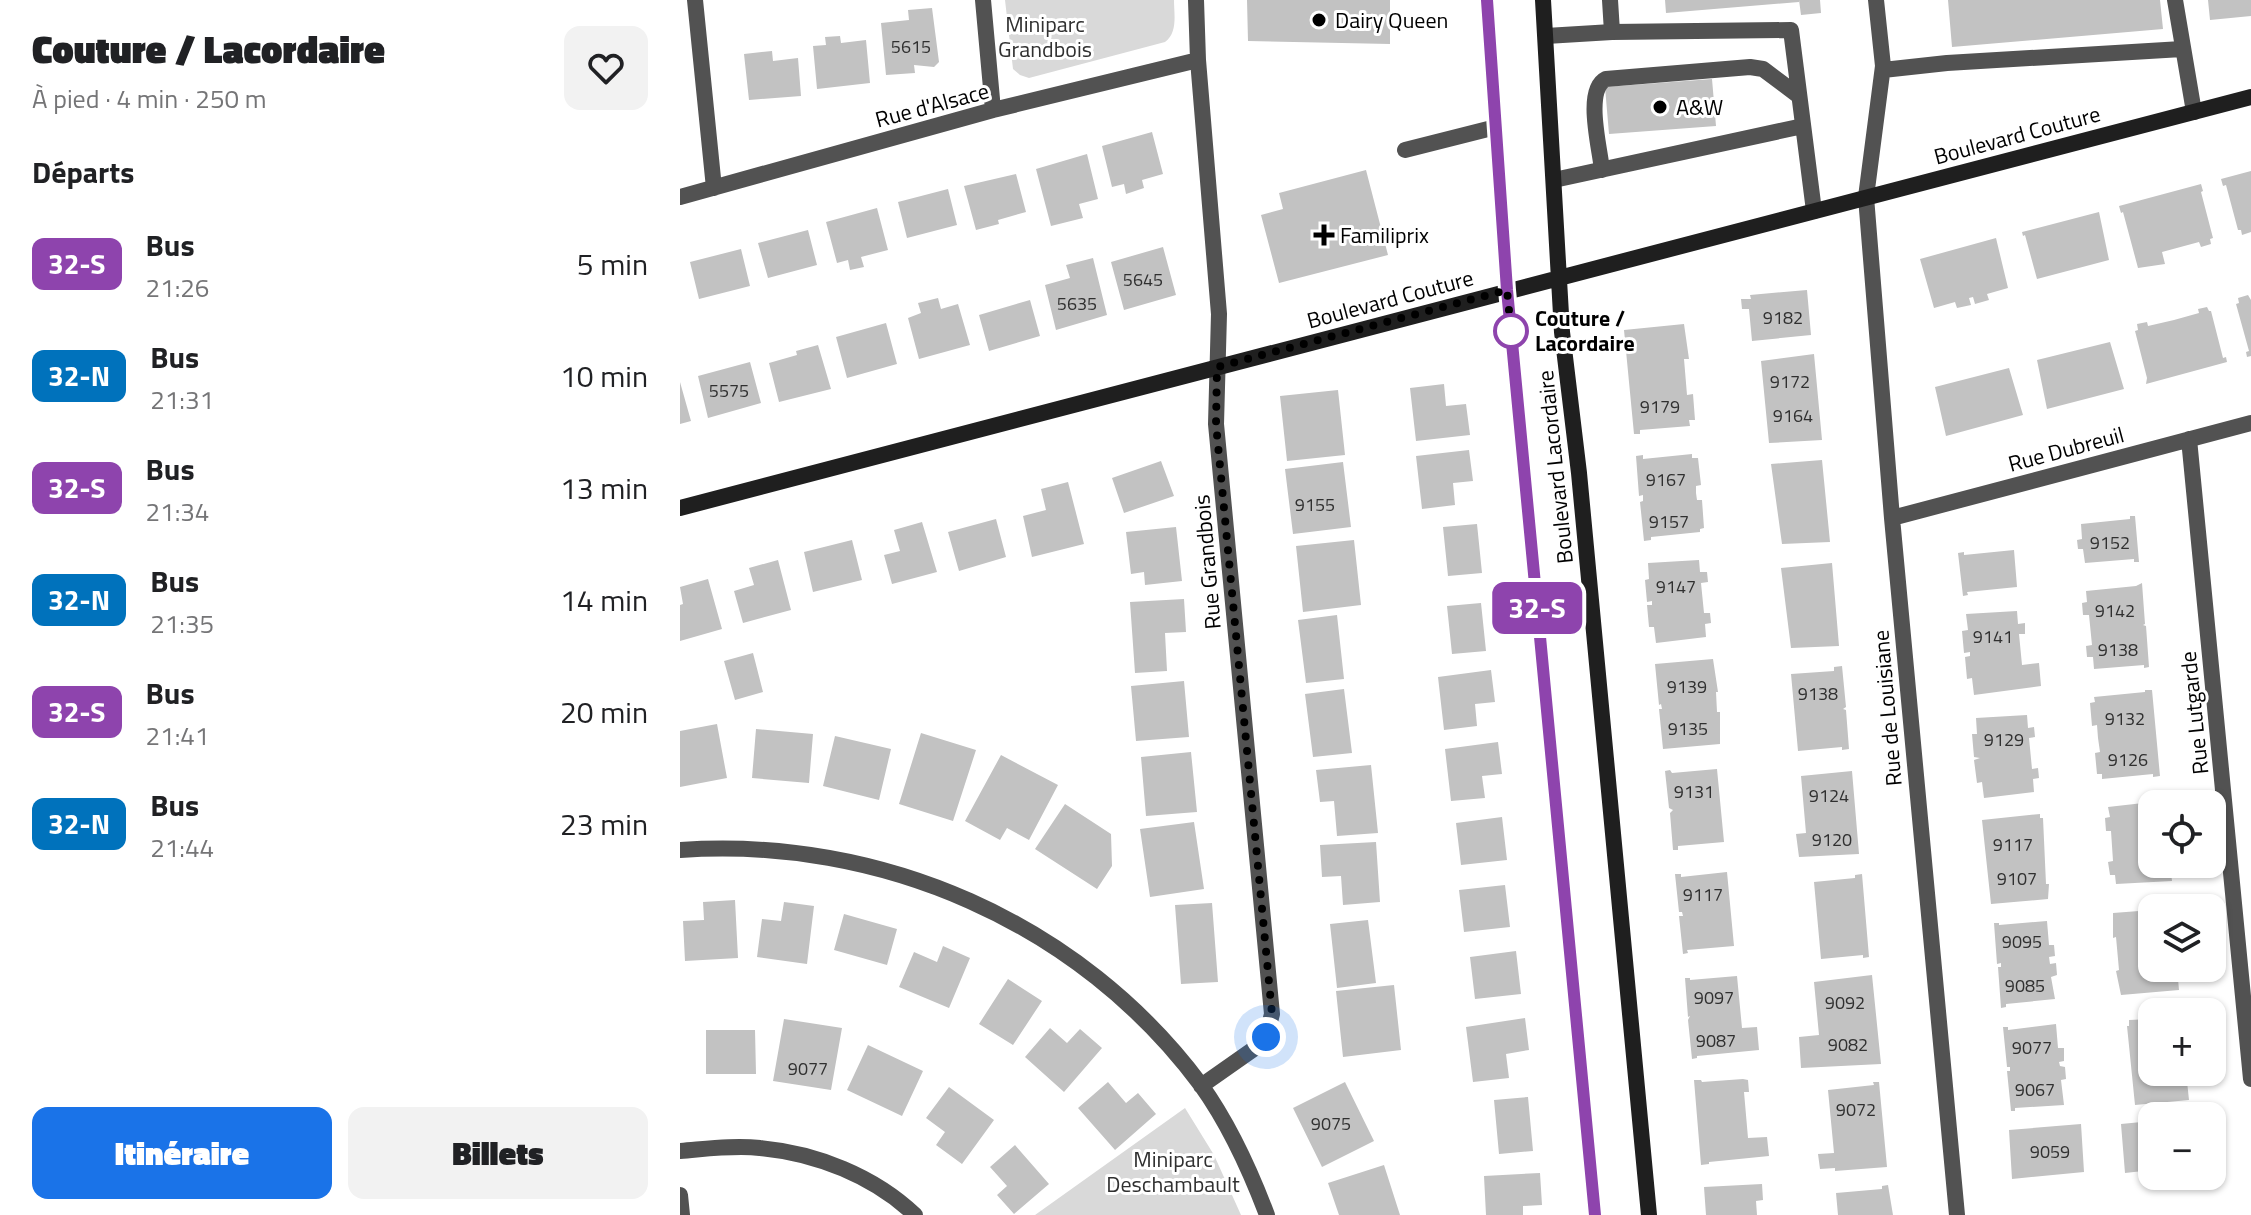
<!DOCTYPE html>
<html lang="fr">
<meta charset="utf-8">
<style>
:root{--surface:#fff;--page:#f2f2f2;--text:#202124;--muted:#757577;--accent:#1a73e8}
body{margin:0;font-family:"Titillium Web",sans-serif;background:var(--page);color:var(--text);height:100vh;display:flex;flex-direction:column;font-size:30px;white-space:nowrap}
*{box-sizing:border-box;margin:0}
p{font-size:26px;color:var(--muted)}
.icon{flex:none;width:44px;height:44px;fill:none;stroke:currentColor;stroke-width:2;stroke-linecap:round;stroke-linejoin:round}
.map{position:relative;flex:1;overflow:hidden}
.drawer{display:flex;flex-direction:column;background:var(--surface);width:680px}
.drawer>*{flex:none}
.badge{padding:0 16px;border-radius:12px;font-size:28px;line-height:52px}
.fabs{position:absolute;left:1458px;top:790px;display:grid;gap:16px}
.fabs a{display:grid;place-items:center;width:88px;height:88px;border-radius:16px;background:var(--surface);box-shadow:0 2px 6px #0004;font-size:40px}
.you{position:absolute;width:40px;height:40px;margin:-20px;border:6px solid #fff;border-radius:50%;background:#1a73e8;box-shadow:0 0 0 12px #1a73e833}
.map>.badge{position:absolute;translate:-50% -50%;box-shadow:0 0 0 4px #fff}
h2{padding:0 32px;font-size:30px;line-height:72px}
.round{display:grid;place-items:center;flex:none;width:84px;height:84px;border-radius:16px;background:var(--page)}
.overview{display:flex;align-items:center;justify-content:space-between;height:136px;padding:0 32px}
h1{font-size:38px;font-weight:800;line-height:60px}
.primary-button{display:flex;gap:16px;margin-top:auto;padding:16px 32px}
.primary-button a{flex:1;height:92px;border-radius:16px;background:var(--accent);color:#fff;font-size:32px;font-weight:800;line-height:92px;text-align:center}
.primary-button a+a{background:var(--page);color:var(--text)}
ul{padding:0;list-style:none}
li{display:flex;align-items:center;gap:24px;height:112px;padding:0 32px}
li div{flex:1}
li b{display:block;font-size:30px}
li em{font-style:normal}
li .badge{min-width:88px;font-weight:700;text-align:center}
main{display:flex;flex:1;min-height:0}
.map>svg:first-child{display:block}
.green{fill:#d9d9d9}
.building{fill:#c2c2c2}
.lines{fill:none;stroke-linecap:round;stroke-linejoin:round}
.lane{stroke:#525252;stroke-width:16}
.street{stroke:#525252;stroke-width:16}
.secondary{stroke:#1f1f1f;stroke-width:16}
.line-casing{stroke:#fff;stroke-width:18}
.line{stroke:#8e44ad;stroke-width:12}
.walk{stroke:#000;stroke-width:8;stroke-dasharray:0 14.4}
.poi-dot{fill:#000;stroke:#fff;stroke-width:3}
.stop-dot{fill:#fff;stroke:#8e44ad;stroke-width:4}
.labels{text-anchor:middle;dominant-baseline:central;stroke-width:6;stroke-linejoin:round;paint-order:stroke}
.number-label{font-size:18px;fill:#303030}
.poi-label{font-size:22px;fill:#000;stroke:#fff;text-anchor:start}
.park-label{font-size:22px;fill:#303030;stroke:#fff}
.street-label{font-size:22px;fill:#000;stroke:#fff}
.stop-label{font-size:22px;font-weight:bold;fill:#000;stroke:#fff;text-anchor:start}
</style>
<main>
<section class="drawer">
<div class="overview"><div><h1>Couture / Lacordaire</h1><p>À pied · 4 min · 250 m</p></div><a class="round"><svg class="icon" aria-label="heart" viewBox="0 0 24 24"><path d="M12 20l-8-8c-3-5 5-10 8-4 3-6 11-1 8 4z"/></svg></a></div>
<h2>Départs</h2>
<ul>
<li><span class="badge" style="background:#8e44ad;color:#fff">32-S</span><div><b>Bus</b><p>21:26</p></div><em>5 min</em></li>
<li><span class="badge" style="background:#0072bc;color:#fff">32-N</span><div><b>Bus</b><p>21:31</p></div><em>10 min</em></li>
<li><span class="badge" style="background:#8e44ad;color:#fff">32-S</span><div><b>Bus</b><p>21:34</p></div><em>13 min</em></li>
<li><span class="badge" style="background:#0072bc;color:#fff">32-N</span><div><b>Bus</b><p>21:35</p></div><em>14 min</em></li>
<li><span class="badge" style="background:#8e44ad;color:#fff">32-S</span><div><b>Bus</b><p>21:41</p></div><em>20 min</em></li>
<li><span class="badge" style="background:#0072bc;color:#fff">32-N</span><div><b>Bus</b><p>21:44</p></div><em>23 min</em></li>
</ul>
<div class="primary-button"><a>Itinéraire</a><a>Billets</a></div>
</section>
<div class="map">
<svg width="1571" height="1215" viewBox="0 0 1571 1215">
<rect width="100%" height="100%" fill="#fff"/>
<path class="green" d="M325 0H494C494 14 498 33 485 42L349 78 340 75 333 69Z
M505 1108 534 1155 561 1215H355Z"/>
<path class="building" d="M567 0H710V44L568 41Z
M985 0H1119V2L986 13Z
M1119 0H1140L1141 13 1121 15Z
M1268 0H1480L1483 29 1272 47Z
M1528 0H1571V16L1530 20Z
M252 8 259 62 254 67 234 65 235 73 206 75 201 23 229 20 228 10Z
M160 36 161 43 186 40 190 83 137 89 133 46 146 45 145 37Z
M92 51 93 61 118 58 121 96 69 100 64 54Z
M1032 79 1036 126 929 134 925 87Z
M472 132 483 174 462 180 464 188 446 194 444 184 432 187 422 146Z
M407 154 418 199 399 204 403 218 371 226 356 169Z
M686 170 708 255 599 283 581 215 603 209 599 193Z
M1571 171V232L1562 235 1561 230H1558L1546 185 1543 186 1541 179Z
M336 174 346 212 318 220 319 224 296 230 284 186Z
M1521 184 1523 191 1521 192 1533 238 1530 239 1531 244 1521 247 1519 242 1482 252 1485 264 1458 268 1443 212 1441 213 1439 206Z
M268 189 277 225 227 238 218 202Z
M197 208 208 250 181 257 184 267 170 270 168 260 157 263 146 222Z
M1419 212 1429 260 1357 279 1345 235 1343 236 1342 232Z
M128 230 137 265 88 278 78 243Z
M1316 238 1328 288 1307 294 1309 300 1295 304 1293 297 1289 298 1291 305 1277 308 1275 302 1254 308 1240 259Z
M483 247 496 295 444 310 431 262Z
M61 249 70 286 19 299 10 262Z
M413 258 427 315 376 330 365 285 390 278 386 265Z
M1127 290 1131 335 1072 341 1069 309H1062L1061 299H1071L1070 295Z
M1568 295 1571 300V356L1567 357 1566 352 1569 351 1556 304 1559 303 1558 298Z
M258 298 261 309 278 304 290 345 239 359 228 318 241 313 238 303Z
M350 300 360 336 309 351 299 315Z
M1527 307 1529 311H1531L1543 358 1546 357 1547 362 1466 384 1467 378 1455 331 1458 330 1457 324 1467 322 1468 326 1494 320 1519 313 1518 309Z
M206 323 217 364 167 378 156 337Z
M1004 324 1009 359H1004L1007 395 1013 394 1015 420H1009L1010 426 960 430V434H954L944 330Z
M1430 342 1444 389 1367 409 1357 360Z
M138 345 151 389 99 402 89 363 117 355 116 351Z
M1134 354 1142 440 1089 443 1081 361Z
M70 362 81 403 28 418 18 376Z
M1329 368 1343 415 1266 436 1255 387Z
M0 382 11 421 0 424Z
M764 384 766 406 786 404 790 435 736 441 730 388Z
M658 390 665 455 607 461 600 396Z
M789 450 793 481 773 483 775 505 742 509 736 456Z
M1012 454V458H1018L1021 485 1016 486V493L1017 500H1022L1024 528 1020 529V532L971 537V540L964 541 960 502 963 501V495L959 496 956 456 963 455V459Z
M1142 460 1150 542 1102 544 1091 464Z
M481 461 494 496 444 513 432 478Z
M663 462 671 527 613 534 605 469Z
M388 482 404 544 352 557 343 516 366 510 361 489Z
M1450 516H1455L1459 562H1454V559L1405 563 1403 549H1398L1397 540 1402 539 1401 524 1450 519Z
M316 519 326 557 279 571 268 532Z
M242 522 257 572 212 584 204 555 220 551 214 530Z
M797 524 802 573 768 576 763 527Z
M496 527 502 581 465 585 464 572 451 574 446 532Z
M172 540 182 580 133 592 124 552Z
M674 540 681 605 623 612 616 546Z
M1334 550 1337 587 1287 592 1288 595 1283 596 1278 553 1284 552V555Z
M98 560 111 610 63 623 54 591 74 585 69 568Z
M1019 560 1020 572H1027L1028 582 1021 583 1024 613H1030L1031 623 1025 624 1026 637 976 643 974 627H969L967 605H972V601L967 602 965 580 969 579 968 563Z
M1152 563 1159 646 1111 648 1101 568Z
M28 579 42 629 0 641V605L3 604 0 587Z
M1462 583 1465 624 1463 625 1466 626 1469 667 1464 668V665L1414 669 1413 657H1407L1406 646 1412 645 1409 615H1403L1402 603 1407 602 1406 591 1456 586Z
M504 599 506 632 485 633 487 671 455 673 450 602Z
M801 603 806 651 772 654 767 606Z
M1337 611 1338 624 1345 623V634H1339L1342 665 1359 663 1361 686 1294 695 1292 678 1287 679 1285 657 1290 656V652L1284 653 1282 631 1288 630 1286 614Z
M657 615 664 679 626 683 618 620Z
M73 653 83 692 55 700 44 661Z
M1033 659 1038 692H1036L1037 712H1040V744L983 749 979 709H982L981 704 979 705 975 664Z
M1162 666 1166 707 1163 709 1166 710 1169 749 1162 750V747L1118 751 1111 674 1154 671V667Z
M811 670 815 702 795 704 797 726 764 730 758 677Z
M504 681 509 737 456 741 451 686Z
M664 689 672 753 633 757 625 694Z
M1465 690H1472L1480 776 1473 777V774L1422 779V774H1417L1415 753 1420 752 1418 738 1417 725 1412 726 1410 703 1415 702 1414 697 1465 692Z
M1347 715 1348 728 1354 727 1355 737 1349 738 1352 769 1358 768 1359 778 1353 779 1354 792 1304 798 1302 782 1297 783 1294 760 1300 758 1294 757 1292 734H1297L1296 718Z
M37 724 47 778 0 787V731Z
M76 729 133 734 129 783 72 778Z
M241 733 296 750 273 821 219 804Z
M155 736 211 749 199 800 143 786Z
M818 742 822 774 802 776 805 798 771 801 765 749Z
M511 752 517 812 466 816 461 757Z
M321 755 378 785 349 840 327 828 320 840 285 821Z
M691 765 698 833 657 836 654 801 640 802 636 770Z
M1037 769 1044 842 998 846V850H993L990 813 993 810 989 808 985 771 990 770 992 773Z
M1172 771 1179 854 1119 857 1116 834 1126 833 1121 776Z
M1472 802V864H1490L1492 881 1436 884 1435 875H1430L1428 862 1433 861 1431 831H1426L1425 818 1430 817 1428 807Z
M385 804 431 834 432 866 417 889 355 849Z
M1360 814V818H1363L1366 884H1369L1368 899 1311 904 1302 820Z
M822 817 827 860 781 865 776 823Z
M514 822 524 889 470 897 460 829Z
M696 842 700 902 663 905 661 876 642 877 640 845Z
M1047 872 1054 946 1007 950 1008 953 1003 954 999 916H1003L1002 912H999L995 874H1001V877Z
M1182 874 1189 957 1183 958V955L1141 959 1134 882 1175 878V875Z
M825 885 830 927 784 932 779 890Z
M55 900 58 958 5 961 3 921 24 920 23 902Z
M104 902 134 906 127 964 77 957 82 919 101 921Z
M532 903 538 982 501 984 495 905Z
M1472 910V968H1497L1499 990 1441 995 1436 971 1439 970 1436 937 1433 938V913Z
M164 914 217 929 207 965 154 950Z
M688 920 696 983 657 988 650 924Z
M1367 921 1369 945H1374L1375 956 1369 957 1370 964 1376 963 1377 975 1371 977 1375 999 1326 1004V1007L1321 1008 1318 967H1321V963L1317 964 1314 923H1319V925Z
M263 946 290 958 269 1008 219 987 234 952 257 962Z
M836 951 841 994 795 999 790 957Z
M1192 975 1201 1064 1121 1068 1119 1037 1139 1035 1134 982Z
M1057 976 1062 1028 1077 1027 1079 1050 1017 1056V1058L1012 1059 1008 1020 1010 1016 1008 1017 1005 978H1010V980Z
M328 979 362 1001 333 1045 299 1024Z
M714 985 721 1050 663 1057 656 991Z
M845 1018 849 1050 826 1054 829 1078 793 1082 786 1027Z
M104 1019 162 1028 151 1090 93 1081Z
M1472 1019V1072H1506L1509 1100 1455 1105 1447 1026H1449V1020Z
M1376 1024 1378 1048H1384V1061L1379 1062 1380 1066 1385 1067 1386 1079 1381 1080 1384 1105 1335 1108V1111H1331L1327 1071H1330V1067H1327L1323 1027H1328V1030Z
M370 1028 387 1043 400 1029 422 1048 384 1092 345 1057Z
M26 1030H75L76 1074H26Z
M188 1045 243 1071 222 1116 167 1090Z
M1063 1079 1068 1080 1069 1092H1064L1068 1138 1087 1137 1089 1156 1029 1162V1164L1021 1165 1014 1080H1021L1022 1082Z
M428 1082 446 1103 458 1093 476 1114 435 1150 398 1108Z
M665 1082 694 1141 642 1167 613 1108Z
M1193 1082H1199L1207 1167 1155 1171V1168L1140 1169 1138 1154 1154 1153 1148 1090 1194 1085Z
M269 1087 314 1120 282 1164 256 1145 265 1132 246 1118Z
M848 1097 853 1151 819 1154 814 1100Z
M1472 1121V1170L1445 1173 1441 1124Z
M1401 1124 1404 1172 1332 1179 1329 1130Z
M335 1145 369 1184 334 1214 317 1195 327 1186 310 1167Z
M704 1165 720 1215H659L648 1183Z
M860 1173 862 1205 843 1206V1215H806L804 1176Z
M1082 1184 1083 1200 1076 1201 1077 1215H1026L1024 1187Z
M1208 1185 1213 1215H1158L1156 1193 1202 1189V1186Z"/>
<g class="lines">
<path class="lane" d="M930 0 932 32
M1495 0 1514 112
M866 36 932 32 1111 30 1134 211
M1203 70 1267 63 1502 49
M725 150 816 127
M922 170C920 148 904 90 926 79L1070 67 1083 69 1119 96
M874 180 1123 126
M1186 197 1203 66 1196 0"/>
<path class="street" d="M15 0 34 188
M303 0 313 110
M516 0 518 60 539 314 536 424 592 1014 586 1037 578 1046 521 1086
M0 197 313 110 518 60
M1186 197 1212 518 1277 1215
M1509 439 1571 1079
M1212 518 1571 423
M0 850C200 836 400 922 521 1085 549 1124 570 1170 587 1215
M0 1151C26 1149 54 1145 80 1148 136 1153 194 1176 235 1215
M0 1195 2 1215"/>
<path class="secondary" d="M807 0 827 290 915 1215
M863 0 882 332 899 473 969 1215
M0 508 1571 97"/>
</g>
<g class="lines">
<defs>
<path id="line" d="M807 0 827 290 915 1215"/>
</defs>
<use href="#line" class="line-casing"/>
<use href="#line" class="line"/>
<path class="walk" d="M586 1037 592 1014 536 424 537 367 827 290 831 331"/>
</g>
<g class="poi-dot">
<circle cx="639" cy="20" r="8"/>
<circle cx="980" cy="107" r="8"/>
<path d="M640 223h8v8h8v8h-8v8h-8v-8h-8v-8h8z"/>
</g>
<circle class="stop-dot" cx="831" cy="331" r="16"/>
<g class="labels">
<g class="number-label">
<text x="231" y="46">5615</text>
<text x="463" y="279">5645</text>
<text x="397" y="303">5635</text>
<text x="1103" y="317">9182</text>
<text x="1110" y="381">9172</text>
<text x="49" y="390">5575</text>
<text x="980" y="406">9179</text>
<text x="1113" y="415">9164</text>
<text x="986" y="479">9167</text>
<text x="635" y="504">9155</text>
<text x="989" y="521">9157</text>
<text x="1430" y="542">9152</text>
<text x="996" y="586">9147</text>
<text x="1435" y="610">9142</text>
<text x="1313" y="636">9141</text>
<text x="1438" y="649">9138</text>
<text x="1007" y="686">9139</text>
<text x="1138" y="693">9138</text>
<text x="1445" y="718">9132</text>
<text x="1008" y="728">9135</text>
<text x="1324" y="739">9129</text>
<text x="1448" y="759">9126</text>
<text x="1014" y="791">9131</text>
<text x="1149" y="795">9124</text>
<text x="1152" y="839">9120</text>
<text x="1333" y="844">9117</text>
<text x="1337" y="878">9107</text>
<text x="1023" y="894">9117</text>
<text x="1342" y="941">9095</text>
<text x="1345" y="985">9085</text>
<text x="1034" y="997">9097</text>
<text x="1165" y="1002">9092</text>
<text x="1036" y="1040">9087</text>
<text x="1168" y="1044">9082</text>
<text x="1352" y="1047">9077</text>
<text x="128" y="1068">9077</text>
<text x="1355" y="1089">9067</text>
<text x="1176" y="1109">9072</text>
<text x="651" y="1123">9075</text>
<text x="1370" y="1151">9059</text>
</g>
<g class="poi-label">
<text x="655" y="20">Dairy Queen</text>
<text x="996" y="107">A&amp;W</text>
<text x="660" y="235">Familiprix</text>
</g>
<g class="park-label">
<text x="365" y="24">Miniparc<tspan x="365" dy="25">Grandbois</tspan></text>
<text x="493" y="1159">Miniparc<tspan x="493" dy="25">Deschambault</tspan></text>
</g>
<g class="street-label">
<text transform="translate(252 105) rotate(-15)">Rue d'Alsace</text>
<text transform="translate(1337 135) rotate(-15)">Boulevard Couture</text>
<text transform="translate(710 299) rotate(-15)">Boulevard Couture</text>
<text transform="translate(1386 449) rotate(-15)">Rue Dubreuil</text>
<text transform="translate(875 467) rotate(-96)">Boulevard Lacordaire</text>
<text transform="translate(527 562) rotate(-95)">Rue Grandbois</text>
<text transform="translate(1207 708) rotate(-95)">Rue de Louisiane</text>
<text transform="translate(1514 713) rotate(-96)">Rue Lutgarde</text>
</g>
<g class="stop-label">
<text x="855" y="318">Couture /<tspan x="855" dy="25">Lacordaire</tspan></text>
</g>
</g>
</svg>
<div class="fabs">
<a><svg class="icon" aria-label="locate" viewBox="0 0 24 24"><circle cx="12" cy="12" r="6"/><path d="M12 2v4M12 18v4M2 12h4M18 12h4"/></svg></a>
<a><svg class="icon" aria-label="layers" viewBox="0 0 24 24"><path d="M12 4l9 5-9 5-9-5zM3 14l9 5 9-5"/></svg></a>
<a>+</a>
<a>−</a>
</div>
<div class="you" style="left:586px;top:1037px"></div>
<b class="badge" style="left:857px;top:608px;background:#8e44ad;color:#fff">32-S</b>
</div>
</main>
